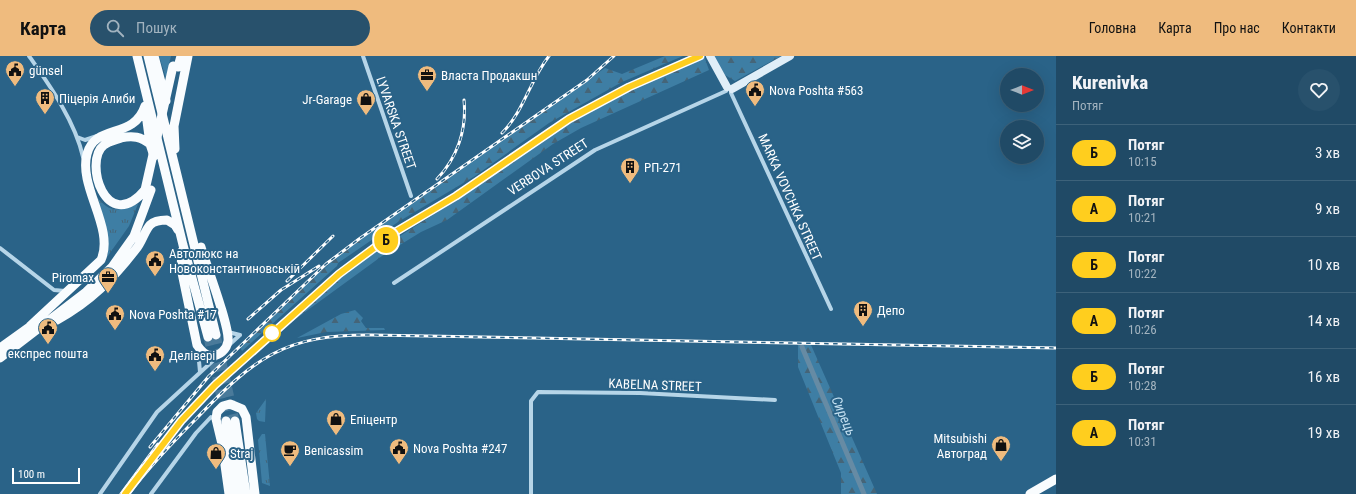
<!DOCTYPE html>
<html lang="uk">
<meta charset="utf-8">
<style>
:root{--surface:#204a66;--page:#28516c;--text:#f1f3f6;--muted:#a2b3bf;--line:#3d627a;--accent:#efbb7e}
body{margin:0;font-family:"Roboto Condensed",sans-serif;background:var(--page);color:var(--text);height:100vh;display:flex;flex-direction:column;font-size:15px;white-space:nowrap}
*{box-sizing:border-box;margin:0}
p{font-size:13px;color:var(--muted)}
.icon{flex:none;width:22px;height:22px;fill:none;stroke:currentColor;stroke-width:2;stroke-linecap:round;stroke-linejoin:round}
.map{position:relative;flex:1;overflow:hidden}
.details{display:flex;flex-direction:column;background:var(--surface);width:300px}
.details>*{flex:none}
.badge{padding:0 8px;border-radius:13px;font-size:14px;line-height:26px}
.needle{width:26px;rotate:90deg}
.fabs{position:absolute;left:1000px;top:12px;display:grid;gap:8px}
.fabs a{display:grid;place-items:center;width:44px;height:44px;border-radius:50%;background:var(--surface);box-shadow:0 4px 16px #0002,0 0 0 1px var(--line);font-size:20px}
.scale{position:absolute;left:12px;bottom:10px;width:68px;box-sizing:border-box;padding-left:4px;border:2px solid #fff;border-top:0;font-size:11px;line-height:14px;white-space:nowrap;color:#fff;-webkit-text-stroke:3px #2a6388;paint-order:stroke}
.map>.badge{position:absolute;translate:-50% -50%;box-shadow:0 0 0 2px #fff}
.round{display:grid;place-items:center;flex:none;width:42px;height:42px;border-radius:21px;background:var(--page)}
.headline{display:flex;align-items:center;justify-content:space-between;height:68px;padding:0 16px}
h1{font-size:19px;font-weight:800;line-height:30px}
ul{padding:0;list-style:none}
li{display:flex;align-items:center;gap:12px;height:56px;padding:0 16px;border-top:1px solid var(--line)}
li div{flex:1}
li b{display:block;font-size:15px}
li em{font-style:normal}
li .badge{min-width:44px;font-weight:700;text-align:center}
header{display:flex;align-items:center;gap:24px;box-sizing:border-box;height:56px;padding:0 20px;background:var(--accent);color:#111}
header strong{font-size:19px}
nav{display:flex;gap:22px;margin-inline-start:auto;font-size:14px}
.search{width:280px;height:36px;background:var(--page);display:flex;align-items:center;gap:10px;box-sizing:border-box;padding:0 14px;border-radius:22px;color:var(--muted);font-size:15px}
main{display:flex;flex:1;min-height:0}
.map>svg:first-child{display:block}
.grass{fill:url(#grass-tufts)}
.forest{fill:url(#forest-firs)}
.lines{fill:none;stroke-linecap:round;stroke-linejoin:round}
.canal{stroke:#668ba4;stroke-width:5}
.primary-tunnel{stroke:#4a7a9a;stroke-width:9;stroke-dasharray:9 4.5;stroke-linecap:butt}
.minor{stroke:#b6d5e8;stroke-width:4}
.secondary{stroke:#e0eef8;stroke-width:8}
.primary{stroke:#f9fcfe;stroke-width:9}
.rail-casing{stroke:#fff;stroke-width:3}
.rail{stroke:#2a6388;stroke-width:1.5;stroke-dasharray:4.5;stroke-linecap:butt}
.primary-bridge{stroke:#f9fcfe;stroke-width:9}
.line-casing{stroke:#fff;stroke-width:9}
.line{stroke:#ffce1e;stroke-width:6}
.stop-dot{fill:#fff;stroke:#ffce1e;stroke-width:2}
.labels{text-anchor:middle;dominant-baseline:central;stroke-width:4;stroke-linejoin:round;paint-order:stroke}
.poi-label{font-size:13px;fill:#fff;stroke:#2a6388;text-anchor:start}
.street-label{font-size:13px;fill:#fff;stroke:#2a6388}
.water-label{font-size:14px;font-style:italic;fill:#c2dff0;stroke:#2a6388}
</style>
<header>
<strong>Карта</strong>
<div class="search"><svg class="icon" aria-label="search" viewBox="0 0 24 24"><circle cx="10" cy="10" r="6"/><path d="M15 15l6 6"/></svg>Пошук</div>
<nav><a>Головна</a><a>Карта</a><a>Про нас</a><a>Контакти</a></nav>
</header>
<main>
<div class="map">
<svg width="1056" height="438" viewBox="0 0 1056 438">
<defs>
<pattern id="grass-tufts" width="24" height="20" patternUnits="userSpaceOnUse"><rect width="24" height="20" fill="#3e7ea4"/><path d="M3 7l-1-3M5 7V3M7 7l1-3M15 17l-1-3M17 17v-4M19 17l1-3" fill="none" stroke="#456578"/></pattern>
<pattern id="forest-firs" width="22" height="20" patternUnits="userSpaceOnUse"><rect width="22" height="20" fill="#3e7ea4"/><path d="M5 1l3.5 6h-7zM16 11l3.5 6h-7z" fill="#456578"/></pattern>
</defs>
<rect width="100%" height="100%" fill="#2a6388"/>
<path class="grass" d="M159 0H171L166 22Z
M95 139C111 159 118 154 138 148L129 170 105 204 108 198V190Z
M266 343 265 366 259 365 257 363 256 357Z
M262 378H265L270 430 262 427 258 384Z"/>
<path class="forest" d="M665 0H683L622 26 549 67 475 120 398 166 338 207 337 210 242 295 240 291 313 222 349 191 605 12 622 18Z
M704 0 709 14 581 72 553 88 447 164 421 176 382 200 290 267 346 216 345 215 469 136 555 75 621 39Z
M712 0H781L735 25 725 19Z
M355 254 363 262 361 265 366 272H384L385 274 326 276 297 282 341 258Z
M798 289H811L877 438H841V417L798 311Z"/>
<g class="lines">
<path class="canal" d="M802 291 864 438"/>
<path class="primary-tunnel" d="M216 279 235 365
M208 281 226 365"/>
<path class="minor" d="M29 0C50 30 75 65 83 101
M363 0 411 140
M731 37 831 253
M77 81 85 84 97 80
M0 192 54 234 65 235
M394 227 595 94 726 35
M228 276 240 279
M229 289 240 279
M198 294 200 316
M100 438 157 356 217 301
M151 438 196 377 211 361 216 363
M531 438V345L538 336 640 337 775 344"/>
<path class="secondary" d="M710 0 727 31
M732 33 790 0"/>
<path class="primary" d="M137 0 183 189 208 281
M148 0 216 279
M154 0 166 45
M178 11 181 0
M146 58 150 88 154 100
M175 93 174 70 188 0
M145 134C106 180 83 105 104 89 109 85 116 84 121 82 133 79 141 81 150 88
M182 195 181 212 197 289C201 295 205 299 211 300 220 300 227 293 228 285 230 271 206 208 201 191
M57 264C90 246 113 223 136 193 142 186 144 176 150 169 154 165 161 164 167 164L175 169 178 174
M30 270 101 204C115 172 78 131 87 98 95 67 134 84 145 50
M0 292 35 267
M0 302 86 236 112 211 134 180 151 134
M226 365 238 438
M235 365 246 438
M229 438 222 388 216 363 217 356 223 350 230 348 242 353 246 361 255 438
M1030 438 1056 423"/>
<defs>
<path id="rail" d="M502 77C524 55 530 24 549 0
M437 123C457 102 467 74 464 44
M287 225 333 180
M248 263 281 234 319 210
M150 391 209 320 326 208 359 183 587 24 614 0
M157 395 181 365 215 329 293 257 339 218 397 175 456 140 569 63 629 31 701 0
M121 438 158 388
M129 438C149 411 172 387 196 363 254 302 285 278 372 279L1056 292"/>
</defs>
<use href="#rail" class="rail-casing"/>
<use href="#rail" class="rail"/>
<path class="primary-bridge" d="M145 134 173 10"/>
</g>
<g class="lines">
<defs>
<path id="line" d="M125 438 181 365 215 329 339 218 397 175 456 140 569 63 629 31 700 0"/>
</defs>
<use href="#line" class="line-casing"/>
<use href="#line" class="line"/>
</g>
<defs>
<symbol id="civic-pin" viewBox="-11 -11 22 30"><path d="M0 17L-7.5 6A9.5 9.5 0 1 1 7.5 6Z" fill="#efbb7e" stroke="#2a6388"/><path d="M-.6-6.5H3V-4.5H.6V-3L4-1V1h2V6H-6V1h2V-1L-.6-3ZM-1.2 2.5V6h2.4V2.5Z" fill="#111"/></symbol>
<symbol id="office-pin" viewBox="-11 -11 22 30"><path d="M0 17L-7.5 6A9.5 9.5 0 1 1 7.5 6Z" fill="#efbb7e" stroke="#2a6388"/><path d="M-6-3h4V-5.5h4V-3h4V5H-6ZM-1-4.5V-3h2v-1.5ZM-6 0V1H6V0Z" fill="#111"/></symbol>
<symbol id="building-pin" viewBox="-11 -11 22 30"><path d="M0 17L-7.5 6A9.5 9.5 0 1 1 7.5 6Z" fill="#efbb7e" stroke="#2a6388"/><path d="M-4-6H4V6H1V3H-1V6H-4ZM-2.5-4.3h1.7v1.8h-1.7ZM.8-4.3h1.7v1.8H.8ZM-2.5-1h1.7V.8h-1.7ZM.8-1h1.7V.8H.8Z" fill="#111"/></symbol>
<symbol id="shop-pin" viewBox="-11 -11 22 30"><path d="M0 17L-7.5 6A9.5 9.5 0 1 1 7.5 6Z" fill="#efbb7e" stroke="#2a6388"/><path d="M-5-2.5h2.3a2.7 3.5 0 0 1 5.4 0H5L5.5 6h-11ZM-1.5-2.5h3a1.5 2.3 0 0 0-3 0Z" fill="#111"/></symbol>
<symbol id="cafe-pin" viewBox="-11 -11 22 30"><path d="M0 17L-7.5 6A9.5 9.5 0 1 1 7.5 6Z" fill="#efbb7e" stroke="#2a6388"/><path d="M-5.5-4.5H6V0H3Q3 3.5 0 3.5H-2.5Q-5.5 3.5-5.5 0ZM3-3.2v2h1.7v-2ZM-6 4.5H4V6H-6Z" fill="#111"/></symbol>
</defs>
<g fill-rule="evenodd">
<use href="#civic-pin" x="4" y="3" width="22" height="30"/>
<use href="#office-pin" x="416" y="8" width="22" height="30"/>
<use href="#civic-pin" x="744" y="23" width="22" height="30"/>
<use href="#building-pin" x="34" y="31" width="22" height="30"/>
<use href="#shop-pin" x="355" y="32" width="22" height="30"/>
<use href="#building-pin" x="619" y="100" width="22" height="30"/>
<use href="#civic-pin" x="144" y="193" width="22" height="30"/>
<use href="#office-pin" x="97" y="210" width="22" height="30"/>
<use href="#building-pin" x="852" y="243" width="22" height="30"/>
<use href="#civic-pin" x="104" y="247" width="22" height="30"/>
<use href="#civic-pin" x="37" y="261" width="22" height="30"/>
<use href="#civic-pin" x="144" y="288" width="22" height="30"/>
<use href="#shop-pin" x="325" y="352" width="22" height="30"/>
<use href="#shop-pin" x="990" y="378" width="22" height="30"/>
<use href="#civic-pin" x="388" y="381" width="22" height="30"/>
<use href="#cafe-pin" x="279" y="383" width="22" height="30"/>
<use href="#shop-pin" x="205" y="386" width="22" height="30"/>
</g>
<circle class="stop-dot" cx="272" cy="277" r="8"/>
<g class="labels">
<g class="poi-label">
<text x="29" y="14">günsel</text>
<text x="441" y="19">Власта Продакшн</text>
<text x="769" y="34">Nova Poshta #563</text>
<text x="59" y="42">Піцерія Алиби</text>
<text x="352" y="43" text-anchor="end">Jr-Garage</text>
<text x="644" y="111">РП-271</text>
<text x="169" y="197">Автолюкс на<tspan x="169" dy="15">Новоконстантиновській</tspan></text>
<text x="94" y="221" text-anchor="end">Piromax</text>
<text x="877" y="254">Депо</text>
<text x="129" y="258">Nova Poshta #17</text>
<text x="48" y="297" text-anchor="middle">експрес пошта</text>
<text x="169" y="299">Делівері</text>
<text x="350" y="363">Епіцентр</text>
<text x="987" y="382" text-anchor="end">Mitsubishi<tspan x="987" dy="15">Автоград</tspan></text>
<text x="413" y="392">Nova Poshta #247</text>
<text x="304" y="394">Benicassim</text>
<text x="230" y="397">Straj</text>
</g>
<g class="street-label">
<text transform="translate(396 67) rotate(71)">LYVARSKA STREET</text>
<text transform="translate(548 111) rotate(-33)">VERBOVA STREET</text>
<text transform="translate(790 141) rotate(66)">MARKA VOVCHKA STREET</text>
<text transform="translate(655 329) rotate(2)">KABELNA STREET</text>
</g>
<g class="water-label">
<text transform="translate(844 360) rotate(67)">Сирець</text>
</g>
</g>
</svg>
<div class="fabs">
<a><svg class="needle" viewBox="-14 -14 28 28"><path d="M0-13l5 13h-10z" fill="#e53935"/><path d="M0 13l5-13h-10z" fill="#a2b3bf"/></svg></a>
<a><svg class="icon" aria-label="layers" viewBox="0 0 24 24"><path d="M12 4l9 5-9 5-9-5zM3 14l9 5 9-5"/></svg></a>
</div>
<div class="scale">100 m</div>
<b class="badge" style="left:386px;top:184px;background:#ffce1e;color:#111">Б</b>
</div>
<section class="details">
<div class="headline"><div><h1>Kurenivka</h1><p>Потяг</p></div><a class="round"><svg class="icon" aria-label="heart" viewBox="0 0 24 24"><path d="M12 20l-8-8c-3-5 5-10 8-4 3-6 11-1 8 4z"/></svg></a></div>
<ul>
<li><span class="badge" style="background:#ffce1e;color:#111">Б</span><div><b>Потяг</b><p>10:15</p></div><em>3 хв</em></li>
<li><span class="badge" style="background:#ffce1e;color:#111">A</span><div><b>Потяг</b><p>10:21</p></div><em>9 хв</em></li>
<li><span class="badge" style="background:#ffce1e;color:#111">Б</span><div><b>Потяг</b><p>10:22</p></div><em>10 хв</em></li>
<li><span class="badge" style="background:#ffce1e;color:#111">A</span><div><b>Потяг</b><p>10:26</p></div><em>14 хв</em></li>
<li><span class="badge" style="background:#ffce1e;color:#111">Б</span><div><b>Потяг</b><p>10:28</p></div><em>16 хв</em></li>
<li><span class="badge" style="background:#ffce1e;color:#111">A</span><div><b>Потяг</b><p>10:31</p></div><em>19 хв</em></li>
</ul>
</section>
</main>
